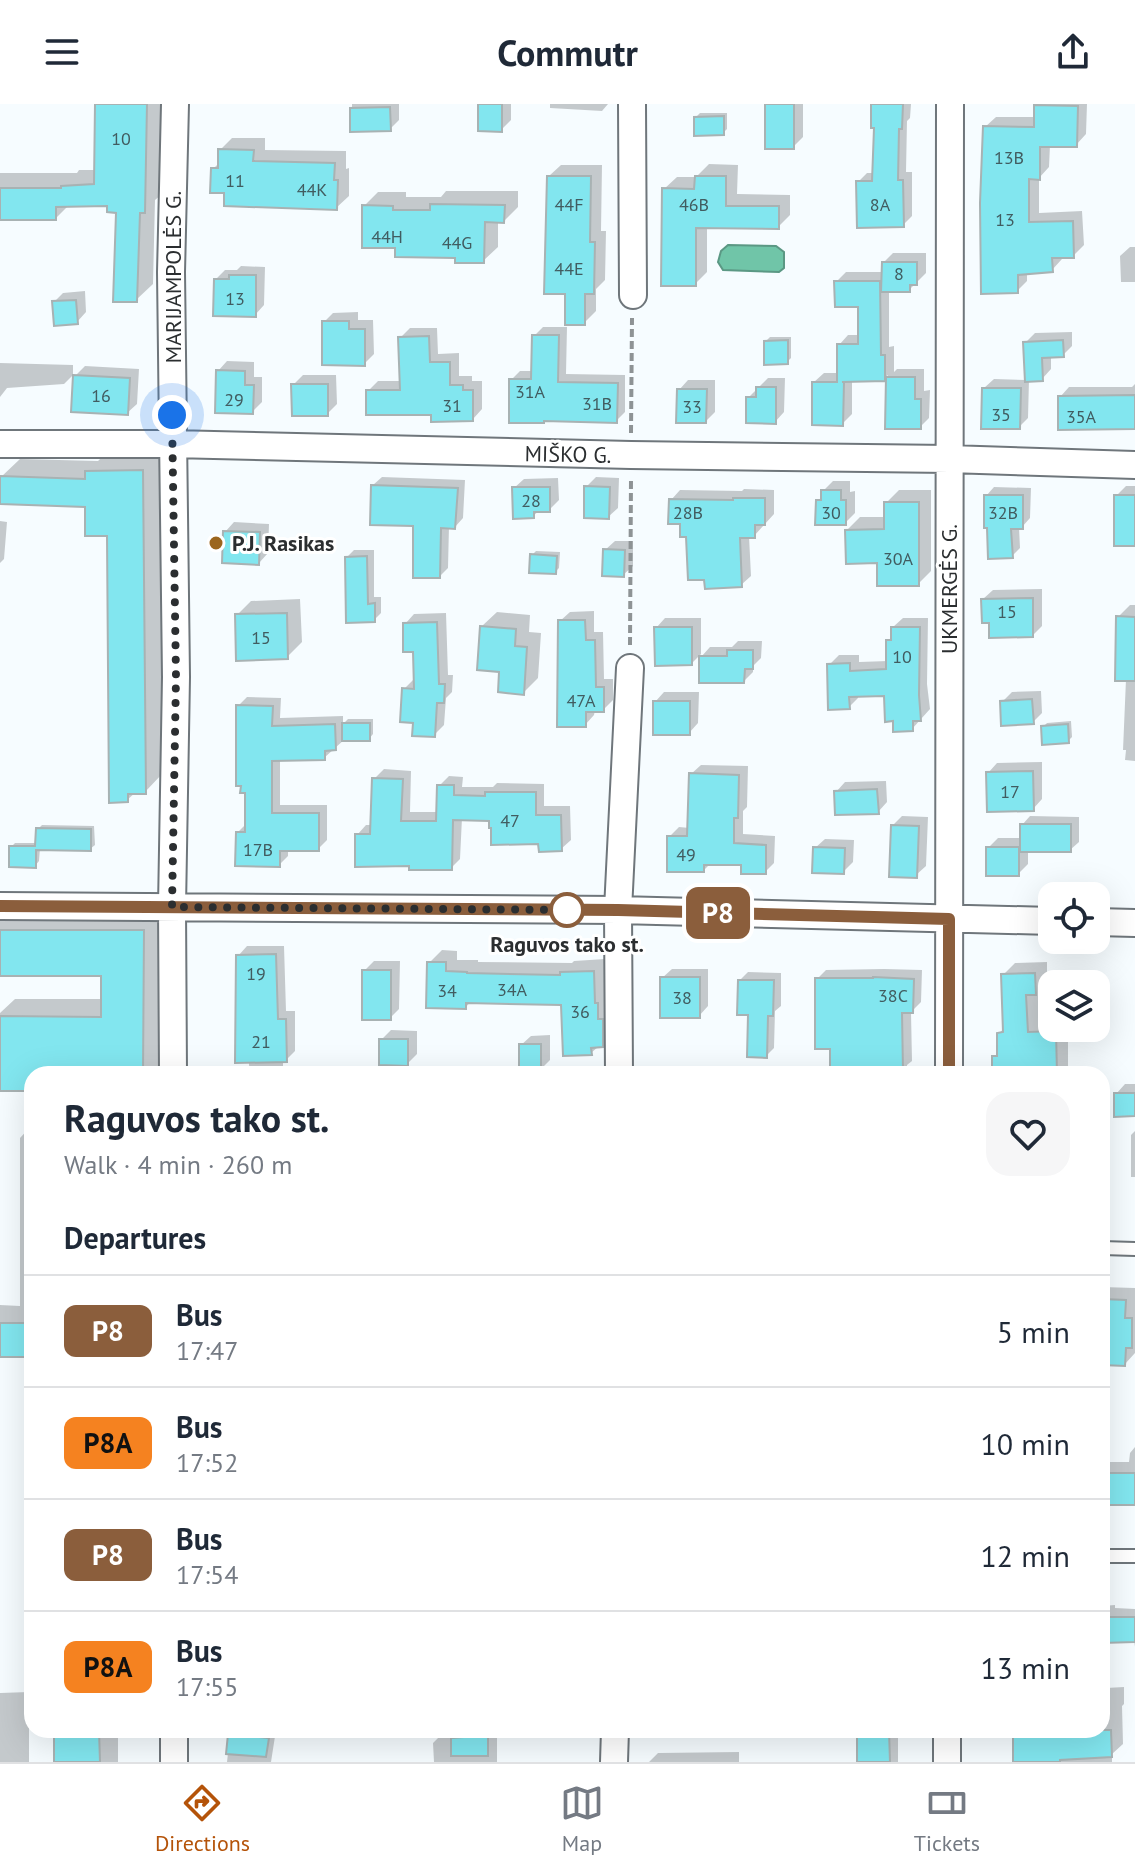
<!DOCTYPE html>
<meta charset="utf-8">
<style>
:root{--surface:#fff;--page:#f6f6f7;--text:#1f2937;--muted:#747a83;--line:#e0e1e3;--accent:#b45309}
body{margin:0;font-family:"PT Sans",sans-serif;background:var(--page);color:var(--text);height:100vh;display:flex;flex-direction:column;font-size:30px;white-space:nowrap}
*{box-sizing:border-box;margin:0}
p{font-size:26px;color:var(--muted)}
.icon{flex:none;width:44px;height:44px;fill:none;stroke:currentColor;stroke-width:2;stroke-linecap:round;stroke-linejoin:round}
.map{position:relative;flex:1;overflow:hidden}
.drawer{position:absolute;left:24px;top:962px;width:1086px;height:672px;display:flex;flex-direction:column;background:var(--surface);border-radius:24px;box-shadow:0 8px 32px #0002}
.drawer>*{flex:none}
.badge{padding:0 16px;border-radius:12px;font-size:28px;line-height:52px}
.tools{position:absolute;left:1038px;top:778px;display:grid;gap:16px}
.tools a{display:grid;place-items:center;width:72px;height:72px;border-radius:16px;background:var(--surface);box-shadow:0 8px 32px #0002;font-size:40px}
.you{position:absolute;width:40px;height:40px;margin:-20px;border:6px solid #fff;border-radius:50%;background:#1a73e8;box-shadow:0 0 0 12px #1a73e833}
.map>.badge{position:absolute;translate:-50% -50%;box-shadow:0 0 0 4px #fff}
h2{padding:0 40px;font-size:30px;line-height:72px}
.round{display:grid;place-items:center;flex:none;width:84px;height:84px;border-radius:24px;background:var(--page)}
.summary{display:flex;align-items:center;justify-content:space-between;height:136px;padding:0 40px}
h1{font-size:38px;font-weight:600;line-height:60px}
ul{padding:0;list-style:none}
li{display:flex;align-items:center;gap:24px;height:112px;padding:0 40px;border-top:2px solid var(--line)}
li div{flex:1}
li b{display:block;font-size:30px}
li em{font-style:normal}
li .badge{min-width:88px;font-weight:700;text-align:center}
header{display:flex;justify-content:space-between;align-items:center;height:104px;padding:0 40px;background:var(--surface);font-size:36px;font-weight:600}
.dock{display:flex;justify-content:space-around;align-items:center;height:112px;border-top:2px solid var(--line);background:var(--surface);font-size:22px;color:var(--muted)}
.dock a{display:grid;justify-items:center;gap:4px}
.dock .active{color:var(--accent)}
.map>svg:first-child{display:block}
.water{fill:#70c5a8;stroke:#5b9884;stroke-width:2}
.shadow{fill:#0003}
.building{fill:#82e6ef;stroke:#a8b2b3;stroke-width:2}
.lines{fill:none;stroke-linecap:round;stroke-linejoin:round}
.lane-casing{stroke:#6f767b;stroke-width:16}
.street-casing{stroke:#6f767b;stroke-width:30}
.path{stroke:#8e9395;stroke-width:4;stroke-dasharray:8 4;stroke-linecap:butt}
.lane{stroke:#fff;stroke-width:12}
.street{stroke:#fff;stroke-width:26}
.line-casing{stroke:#fff;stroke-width:18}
.line{stroke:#8b5e3c;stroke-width:12}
.walk{stroke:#2b2e30;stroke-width:8;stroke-dasharray:0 14.4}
.poi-dot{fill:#9b661e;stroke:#fff;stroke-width:3}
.stop-dot{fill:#fff;stroke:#8b5e3c;stroke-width:4}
.labels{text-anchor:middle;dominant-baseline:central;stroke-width:6;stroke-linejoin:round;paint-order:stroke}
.number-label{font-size:18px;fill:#415c60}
.street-label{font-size:22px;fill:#2b2e30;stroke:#fff}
.poi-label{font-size:22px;font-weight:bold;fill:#2b2e30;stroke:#fff;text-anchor:start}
.stop-label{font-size:22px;font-weight:bold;fill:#2b2e30;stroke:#fff}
</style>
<header><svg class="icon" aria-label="menu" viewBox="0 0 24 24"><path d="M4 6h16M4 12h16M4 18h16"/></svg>Commutr<svg class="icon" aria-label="share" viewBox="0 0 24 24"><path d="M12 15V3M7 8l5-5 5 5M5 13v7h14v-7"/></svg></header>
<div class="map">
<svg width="1135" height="1658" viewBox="0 0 1135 1658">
<rect width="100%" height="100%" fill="#f6fcff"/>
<path class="water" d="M728 141 776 142 784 148V164L779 168 723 166 718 158 721 147Z"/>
<path class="shadow" d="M97 0H162L161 91 155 96 153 180 136 196 118 107 109 100 69 101 56 114H0V69H77L79 66H97Z
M352 0H399V16L390 25 352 26Z
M480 0H511V16L501 26Z
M550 0H608L602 7 550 4Z
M767 0H803V33L793 43Z
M873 0H911L910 14 907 17 906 68H912V112L903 121 858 78 867 69H875L876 22Z
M1036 0H1087L1086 30 1076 41H1050L1049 63 1039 74V109L1082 107 1084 141 1073 152H1062V155L1052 166 1027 168V177L1017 187 985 23 996 13H1036Z
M700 9H727V25L723 29 696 13Z
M232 34H265V46L346 47V65L349 64V92L336 104 213 65 220 58V46Z
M709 60 738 61 737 90 790 91V111L778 123 707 122V168L695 180 664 85 677 73H696Z
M561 61H602L601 127H606L605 176 596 185V207L584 219 567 188 549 72Z
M446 87H518V103L504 117H498V143L483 157 397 142 364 102 378 88H406V93H441Z
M1130 143H1135V178H1121L1120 152Z
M893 149H926V169L909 186H889V243L894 242V268L897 265H924V287L930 286 929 314 920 323H887L888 271 884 275 852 276V310L842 320 814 278 824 269H839V241L848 231H860V200L836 178 846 168H883L884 158Z
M241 162 265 163 264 201 255 211 216 175 225 166H237Z
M85 187 86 208 77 218 54 198 63 189Z
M358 208V216H373L374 250 364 260 324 218 333 209Z
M543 223H567L566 270 625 271V308L616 317 511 276 520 267H533L534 232Z
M410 224H437L438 250 459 249V272H472V277H482V305L473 315 433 309 368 287 378 277H402L400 234Z
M1072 228V242L1063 251 1051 252V265L1042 275 1029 276 1028 314 1019 323 984 284 994 275 1027 276 1025 239 1035 229Z
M770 233H791V254L787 258 766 237Z
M227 257 254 258V273H262V298L252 308 218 267Z
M0 259 73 261V271L64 280 7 284 0 293Z
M85 262 139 265 137 300 127 309 75 272Z
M303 271H336L337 300 327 310 293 281Z
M768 274H785L784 308 775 318 748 294Z
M688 276H715V308L706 317 679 286Z
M1135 280V324L1060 293 1069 283H1132Z
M160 349 163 669 145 688H136L127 696 109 430 87 401 1 373 20 355 98 357 105 350Z
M382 373 465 376 463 414 455 423 449 422 448 464 440 472 415 421 373 381Z
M596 373 619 374 618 404 608 413 586 383Z
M558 374 559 396 549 406H540L533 412 514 384 524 375Z
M833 377H850V388L855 387V409L845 419 818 397 823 391V387Z
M1126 382H1135V440L1116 392Z
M994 383 1031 384 1030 414 1022 423H1019L1020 444 1012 452 986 392Z
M744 385 774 386V410L754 432H749L751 472 741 481 688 431 671 396 680 386 742 387Z
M899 386H931V467L918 480 879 457 847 426 860 413H886V399Z
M0 417 7 418 4 455 0 459Z
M234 418 269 420 268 449 259 459 225 428Z
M615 437H633V462L623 471 605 446Z
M354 446H374V493H381V509L374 516 347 453Z
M536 447 560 448 559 464 555 468 532 451Z
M1042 485V522L1033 531 983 495 993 486Z
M300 495 302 538 287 553 237 511 251 497Z
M1130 501H1135V657L1125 656 1126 646H1123L1126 575 1118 513Z
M594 507V528H603L604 575H613V596L603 606H595L594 611 585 621 560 517 570 508Z
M497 508 530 511 529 528 541 529 538 574 523 589 501 566 482 522Z
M446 509 448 571H453L452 588 446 594 444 621 434 631 415 617 404 585 413 576H415V546L405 520 414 510Z
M665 514H701V553L710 543H732L738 537H762L761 554 753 562V568L744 577H701V550L692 559 656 524Z
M903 514H928L927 580 930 605 912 625 895 615 886 590 858 591V594L849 603 829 561 839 551H859V558L888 557V537L893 531V523Z
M1041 587 1042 609 1033 618 1002 598 1012 588Z
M664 588H699L698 619 689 629 655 598Z
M247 593 281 594 280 614 343 612V620L348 615H373V630L369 635H345L324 654 280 655V701H327V736L318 745H288V752L279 761 238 728 247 719V687L238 602Z
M1071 617 1072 633 1068 637 1043 623 1047 619Z
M1042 658V695L1033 705 988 669 997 659Z
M701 661 748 662 747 703 743 707V730L775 732 774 759 765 768 743 760 711 759 704 766 669 733 679 723 690 724 691 670Z
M384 665 411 667 410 708H438L439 682 449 672 463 673 462 683H493L497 679 544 680V702H570L571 736 561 745 491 715 462 714 460 755 451 764 411 760 357 731 366 721H372L374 675Z
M886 677 887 698 878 708 836 688 845 678Z
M902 712 928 713 926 762 916 771 893 721Z
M1030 712 1079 713V738L1070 746H1028V760L1018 770 988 744 998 734H1022V721Z
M42 721 94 722 95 741 90 745 40 744 39 757 35 762 11 743 15 739H37L38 725Z
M825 735 854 736 853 758 843 768 815 744Z
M0 808 162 809 161 970H32V985H0V909L15 895H103V870H0Z
M247 842H284L286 907H295V947L286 956H283V970H250L238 852Z
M442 846 457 847V856H478V858L572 859 574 857 605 855 606 888 614 929 591 949 563 899 471 897 466 903 429 859Z
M374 857H400L399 905 390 914 364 867Z
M1047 858V875L1086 873V880H1052V924H1068V963L1061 970H994V953L999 948V929L1005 924 1003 871 1015 859Z
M672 865H708V902L699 912 662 874Z
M884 865 922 866 921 898 911 908 912 957 907 961V970H832V943L817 875 826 866Z
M748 868 781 869V902L775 907 774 944 766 952 750 910 740 876Z
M391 926 417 927V950L407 960 381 936Z
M550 931V956L541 965 521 941 531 932Z
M1125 980H1135V1010L1116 990Z
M32 1021V1251H0V1201L20 1202V1034Z
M1135 1027V1073H1131V1031Z
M1102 1183 1135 1184V1249L1125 1260 1102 1259Z
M1135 1343V1400L1102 1401V1358H1129L1130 1349Z
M1115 1501V1504L1135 1505V1543L1134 1536 1102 1537V1502Z
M1124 1583V1600L1122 1602 1123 1640 1112 1650V1658H1015V1629L1019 1626H1102V1588L1106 1584Z
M29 1588V1658H0V1589Z
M56 1626H118V1658H56Z
M235 1626H276L271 1658H227L230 1631Z
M461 1626H497V1658H434L433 1639 442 1630H458Z
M864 1626H898V1658H859V1633Z
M739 1648V1658H649L658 1649Z"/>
<path class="building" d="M95 0H147L145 109H140L137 198H113L116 109 107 108V102L56 103V116H0V84H61V82L94 80Z
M478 0H502V28L478 27Z
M765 0H794V45H765Z
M871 0H903L902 25H899L898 76H903L904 123 857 124 856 77H872L874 24H871Z
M1034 1 1078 2 1077 43H1040V76L1029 75V118L1073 117 1074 154H1052L1053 168 1018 171V189L981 190 980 99 983 22 1034 23Z
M390 3 391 27 350 28V4Z
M724 12V31L694 32V13Z
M218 45 254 46 253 57 335 59 334 76H338L337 106 224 102V89H210L211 64H218Z
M547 72H591L590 138H595L594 190H585V221H565V190H544Z
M695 72H726V102H779V125L696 124V182H661L662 84 694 85Z
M430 100 505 101 504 119 485 118 484 159H455V154L395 153V144H362V101L393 102V106H430Z
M882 158H917V181H910V188H881Z
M229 171H256V213L213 212 214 175H229Z
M834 177H880L881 251H885V277L842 278H844L843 322 812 321V278H837V240H858V203H835Z
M76 196 78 220 54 222 52 197Z
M322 217H349V225H365V262L322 261Z
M532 231H559L558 278 618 279 617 319 544 317V319H509V275H531Z
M429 232 430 258H450V281H463V286H473V317L431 318V311H366V286H400L398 233Z
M788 236V260L764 261V237Z
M1063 236 1064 253 1042 254 1043 277 1025 278 1023 238Z
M216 266 245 267V281H254L253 310 215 309Z
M73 271 130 274 128 311 71 308Z
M886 273H915V295H921V325H885Z
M291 280H328V312H292Z
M756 283H776V320L746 319V293H756Z
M982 284H1021L1020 325H981Z
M677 285H707L706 319H676Z
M1135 291V325L1058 326V292Z
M143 366 146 690H128V698L109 699 107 432H85V403L0 400V372L85 375V367Z
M371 381 458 384 455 425 441 424 440 474H413V422L370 421Z
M584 382 610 383 609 415 584 414Z
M512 383H550V408H534V414L513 415Z
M821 386H841V396H846V421H815L816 396H821Z
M984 391H1023V425H1011L1013 454 988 455 987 424H984Z
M1114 391H1135V442H1114Z
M733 394H765V421H755V434H740L742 483 705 485 704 476H688L686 433H680V420H668L669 395 733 396Z
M884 398H919V482H877V459L846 460 845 426 884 425Z
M223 427 260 428 259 461 222 459Z
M603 445 625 446 624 473 602 472Z
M530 450 557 452 556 470 529 469Z
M367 452 368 500 375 499V518L346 519 345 453Z
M1033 494V533L989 534V519H982L981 495Z
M287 509 288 555 236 557 235 510Z
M1116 512 1135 513V577H1115Z
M558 516H585L586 536H595L596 583H604V608H586V623H557Z
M437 518 439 580H445L444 599H437L435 633 412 632 413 619 400 618 402 584 414 585 413 548H403V519Z
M480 522 516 525 515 542 527 543 524 591 498 588 499 568 477 566Z
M654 523H692V561L655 562Z
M891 523H920L919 591 921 617H913V627L893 628V617L885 618 884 592 849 593 850 605 828 606 827 560 850 559V567L886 565V536H891Z
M727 546H753V565H745L744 579H699V552H727Z
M1032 595 1034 620 1001 622 1000 597Z
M653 597H690V631H653Z
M236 601 273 602 272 622 335 620 336 646 325 647V656L272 657V709H319V747H280V763L235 762 236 728H245V689H240L241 682H236Z
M342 619H370V637H342Z
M1068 620 1069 639 1042 641 1041 622Z
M1033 667 1034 707 987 708 986 668Z
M689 669 739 671 738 714H734V739L766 741V770H741V761H704V768H667V732H687Z
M372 674 403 675 401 717H436L437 681H454V691L485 692V688H536V711H561L562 747 539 748 538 740 491 741V724H489V717L453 716 452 766H409V762L355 763V730H370Z
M877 685 879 710 835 711 834 687Z
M1020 720H1071V748H1020Z
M891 721 919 722 917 774 889 773Z
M36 724 91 725V747L36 746V764L9 763V742H35Z
M813 743 845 744 844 770 812 769Z
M986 743H1019V772H986Z
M0 826H144L143 970H32V987H0V912L101 913V872H0Z
M276 850 278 915H286L287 958 235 959 236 851Z
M427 858H446V867L467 868V869L560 871V868L594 867 595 899H598V915H603V943L591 944 592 951 563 952 561 901 466 899V905L426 904Z
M362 866H391V916H362Z
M1035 869 1036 891H1026L1028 928 1056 927 1057 970H992V952H997V929L1003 928 1001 870Z
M660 873H700V914H660Z
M873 873 914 875 913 909H902L903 968 830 970V945H815V874H873Z
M738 876H774L773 912H768L767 954 747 953 748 911H737Z
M379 935H408V962L379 961Z
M519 940H541V967L519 968Z
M1114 989H1135V1012L1114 1013Z
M1102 1195 1126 1196 1125 1214H1132V1244H1126L1125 1262 1102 1261Z
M0 1219H32V1253H0Z
M1102 1369H1135V1401H1102Z
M1102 1513H1135V1538L1102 1539Z
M54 1626H99L100 1658H54Z
M463 1626H488V1652H451V1634L463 1633Z
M867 1626H889L890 1658H857V1632H867Z
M1045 1626H1111L1112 1653 1060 1656V1658H1013V1629H1045Z
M228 1630 269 1634 266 1653 226 1650Z"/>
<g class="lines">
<defs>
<path id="lane" d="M1102 1144 1135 1145
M1102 1452H1135"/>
<path id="street" d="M632 0 633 191
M0 340H172L631 351 949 355 1135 361
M0 802 618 806 1052 817
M1096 818 1135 819
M173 970 172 803 176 573 171 168 175 0
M619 970 618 806 630 564
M949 970 950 0
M174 1626V1658
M947 1626V1658
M614 1658 615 1626"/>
</defs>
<use href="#lane" class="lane-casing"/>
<use href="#street" class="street-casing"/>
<path class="path" d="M631 329 632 214
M630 541 631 374"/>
<use href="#lane" class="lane"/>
<use href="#street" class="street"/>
</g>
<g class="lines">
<defs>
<path id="line" d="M0 802 618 806 949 815V970"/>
</defs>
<use href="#line" class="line-casing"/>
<use href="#line" class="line"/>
<path class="walk" d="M172 311 176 573 172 803 567 806"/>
</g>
<circle class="poi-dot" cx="216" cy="439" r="8"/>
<circle class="stop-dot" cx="567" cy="806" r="16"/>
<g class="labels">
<g class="number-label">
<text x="121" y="34">10</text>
<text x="1009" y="53">13B</text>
<text x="235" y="76">11</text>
<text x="312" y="85">44K</text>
<text x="569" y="100">44F</text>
<text x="694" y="100">46B</text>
<text x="880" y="100">8A</text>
<text x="1005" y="115">13</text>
<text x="387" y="132">44H</text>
<text x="457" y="138">44G</text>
<text x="569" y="164">44E</text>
<text x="899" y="169">8</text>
<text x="235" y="194">13</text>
<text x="530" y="287">31A</text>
<text x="101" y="291">16</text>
<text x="234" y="295">29</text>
<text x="597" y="299">31B</text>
<text x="452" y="301">31</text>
<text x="692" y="302">33</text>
<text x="1001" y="310">35</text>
<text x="1081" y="312">35A</text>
<text x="531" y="396">28</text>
<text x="688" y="408">28B</text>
<text x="831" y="408">30</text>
<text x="1003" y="408">32B</text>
<text x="898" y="454">30A</text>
<text x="1007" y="507">15</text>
<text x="261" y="533">15</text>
<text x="902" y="552">10</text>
<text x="581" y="596">47A</text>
<text x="1010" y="687">17</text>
<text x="510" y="716">47</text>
<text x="258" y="745">17B</text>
<text x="686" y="750">49</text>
<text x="256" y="869">19</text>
<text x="512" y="885">34A</text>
<text x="447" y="886">34</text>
<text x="893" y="891">38C</text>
<text x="682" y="893">38</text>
<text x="580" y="907">36</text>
<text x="261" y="937">21</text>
</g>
<g class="street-label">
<text transform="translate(173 173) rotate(-90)">MARIJAMPOLĖS G.</text>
<text transform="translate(568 350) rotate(1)">MIŠKO G.</text>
<text transform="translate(949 485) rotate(-90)">UKMERGĖS G.</text>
</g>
<g class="poi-label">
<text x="232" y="439">P.J. Rasikas</text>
</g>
<g class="stop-label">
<text x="567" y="840">Raguvos tako st.</text>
</g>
</g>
</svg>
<div class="tools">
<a><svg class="icon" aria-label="locate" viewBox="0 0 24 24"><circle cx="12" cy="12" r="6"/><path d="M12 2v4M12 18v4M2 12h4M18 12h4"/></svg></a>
<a><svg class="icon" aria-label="layers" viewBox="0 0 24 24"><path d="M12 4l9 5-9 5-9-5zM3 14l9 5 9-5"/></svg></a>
</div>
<div class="you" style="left:172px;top:311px"></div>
<b class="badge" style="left:718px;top:809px;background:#8b5e3c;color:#fff">P8</b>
<section class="drawer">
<div class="summary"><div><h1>Raguvos tako st.</h1><p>Walk · 4 min · 260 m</p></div><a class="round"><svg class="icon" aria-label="heart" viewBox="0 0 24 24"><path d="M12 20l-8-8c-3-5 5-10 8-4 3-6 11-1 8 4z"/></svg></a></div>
<h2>Departures</h2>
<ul>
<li><span class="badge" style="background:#8b5e3c;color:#fff">P8</span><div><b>Bus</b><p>17:47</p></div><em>5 min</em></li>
<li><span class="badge" style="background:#f58220;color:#111">P8A</span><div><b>Bus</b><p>17:52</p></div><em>10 min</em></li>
<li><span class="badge" style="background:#8b5e3c;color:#fff">P8</span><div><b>Bus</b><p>17:54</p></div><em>12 min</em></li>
<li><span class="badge" style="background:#f58220;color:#111">P8A</span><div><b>Bus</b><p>17:55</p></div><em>13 min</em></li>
</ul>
</section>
</div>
<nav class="dock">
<a class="active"><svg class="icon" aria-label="directions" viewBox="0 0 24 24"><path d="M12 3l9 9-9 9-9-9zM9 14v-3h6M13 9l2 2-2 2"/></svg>Directions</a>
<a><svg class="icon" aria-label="map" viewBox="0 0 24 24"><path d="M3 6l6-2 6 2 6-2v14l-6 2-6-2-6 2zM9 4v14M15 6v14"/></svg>Map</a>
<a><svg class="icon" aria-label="tickets" viewBox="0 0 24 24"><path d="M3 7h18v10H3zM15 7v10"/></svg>Tickets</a>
</nav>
